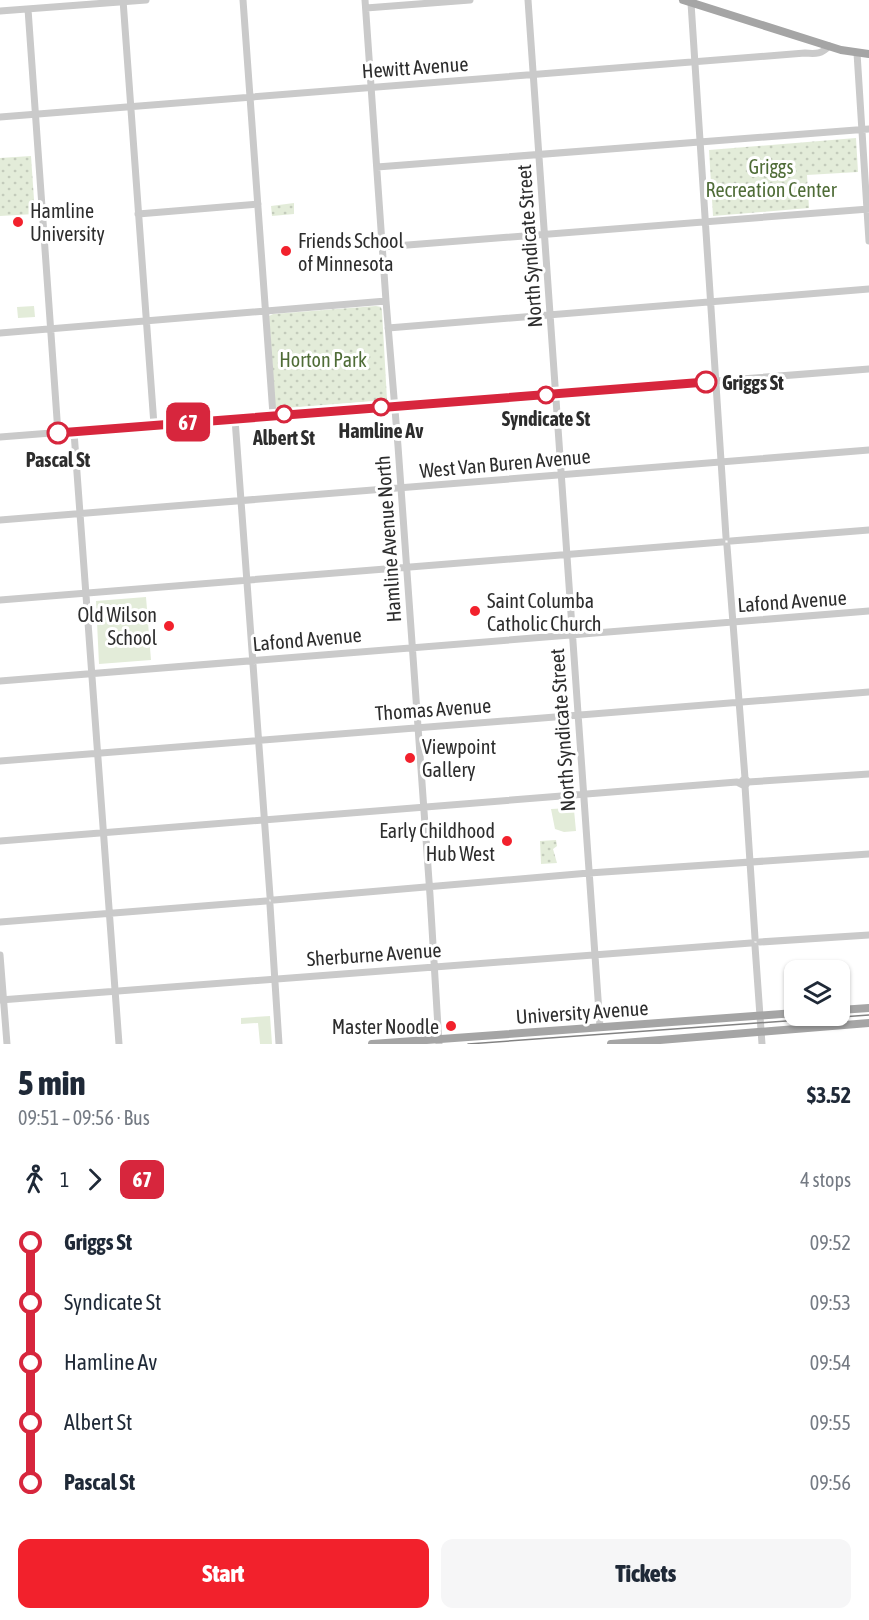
<!DOCTYPE html>
<meta charset="utf-8">
<style>
:root{--surface:#fff;--page:#f6f6f7;--text:#1f2937;--muted:#747a83;--accent:#f2212c}
body{margin:0;font-family:"Asap Condensed",sans-serif;background:var(--page);color:var(--text);height:100vh;display:flex;flex-direction:column;font-size:22px;white-space:nowrap}
*{box-sizing:border-box;margin:0}
p{font-size:20px;color:var(--muted)}
.icon{flex:none;width:33px;height:33px;fill:none;stroke:currentColor;stroke-width:2;stroke-linecap:round;stroke-linejoin:round}
.map{position:relative;height:1044px;overflow:hidden}
.details{display:flex;flex-direction:column;background:var(--surface);flex:1}
.details>*{flex:none}
.badge{padding:0 12px;border-radius:9px;font-size:21px;line-height:39px}
.controls{position:absolute;left:784px;top:960px;display:grid;gap:12px}
.controls a{display:grid;place-items:center;width:66px;height:66px;border-radius:12px;background:var(--surface);box-shadow:0 2px 4px #0004;font-size:30px}
.map>.badge{position:absolute;translate:-50% -50%;box-shadow:0 0 0 3px #fff}
.legs{display:flex;align-items:center;gap:9px;height:66px;padding:0 18px;font-size:20px}
.legs p{margin-inline-start:auto}
.overview{display:flex;align-items:center;justify-content:space-between;height:102px;padding:0 18px}
h1{font-size:33px;font-weight:800;line-height:45px}
.cta{display:flex;gap:12px;margin-top:auto;padding:12px 18px}
.cta a{flex:1;height:69px;border-radius:12px;background:var(--accent);color:#fff;font-size:24px;font-weight:800;line-height:69px;text-align:center}
.cta a+a{background:var(--page);color:var(--text)}
ul{padding:0 18px;list-style:none}
li{display:flex;align-items:center;gap:21px;height:60px;font-size:22px}
li i{display:grid;place-items:center;width:9px;height:100%;margin:0 8px;background:currentColor}
li i::after{content:'';width:15px;height:15px;margin:-8px;border:4px solid;border-radius:50%;background:var(--surface)}
li p{margin-inline-start:auto}
li:first-child i{background:linear-gradient(#0000 50%,currentColor 0)}
li:last-child i{background:linear-gradient(currentColor 50%,#0000 0)}
.map>svg:first-child{display:block}
.green{fill:#e3ecd9}
.park{fill:url(#park-dots)}
.lines{fill:none;stroke-linecap:round;stroke-linejoin:round}
.minor{stroke:#cacaca;stroke-width:7}
.major{stroke:#a5a5a5;stroke-width:8}
.tram{stroke:#828282;stroke-width:1.5}
.line-1-casing{stroke:#fff;stroke-width:14}
.line-1{stroke:#d7263d;stroke-width:9}
.poi-dot{fill:#f2212c;stroke:#fff;stroke-width:2}
.stop-1-dot{fill:#fff;stroke:#d7263d;stroke-width:3}
.labels{text-anchor:middle;dominant-baseline:central;stroke-width:6;stroke-linejoin:round;paint-order:stroke}
.street-label{font-size:20px;fill:#2d2d2d;stroke:#fff}
.park-label{font-size:20px;fill:#4f6c37;stroke:#fff}
.poi-label{font-size:20px;fill:#2d2d2d;stroke:#fff;text-anchor:start}
.stop-label{font-size:20px;font-weight:bold;fill:#2d2d2d;stroke:#fff}
</style>
<div class="map">
<svg width="869" height="1044" viewBox="0 0 869 1044">
<defs>
<pattern id="park-dots" width="8" height="8" patternUnits="userSpaceOnUse" patternTransform="scale(1.5)"><rect width="8" height="8" fill="#e3ecd9"/><path d="M2 2h.1M6 6h.1" fill="none" stroke="#c3cbbb" stroke-width="1.8" stroke-linecap="round"/></pattern>
</defs>
<rect width="100%" height="100%" fill="#fff"/>
<path class="green" d="M34 306 35 317 18 318 17 307Z
M146 597 151 660 99 664 96 601Z
M572 808 574 810 576 831 564 832 555 829 551 809Z
M270 1016 272 1044H260L258 1023 241 1024V1018Z"/>
<path class="park" d="M856 138 858 172 807 175 809 208 713 216 709 150Z
M31 156 35 214 0 216V158Z
M294 203V214L272 216 271 206Z
M376 306 381 307 382 311 387 400 277 409 275 405 269 316 273 314Z
M556 840 557 846 553 849 557 863 541 864 540 841Z"/>
<g class="lines">
<path class="minor" d="M123 0 154 425
M243 0 273 415
M365 0 386 301 398 446 430 895 439 1044
M528 0 600 1027
M691 3 726 537
M366 8 470 0
M28 9 58 433
M0 11 146 0
M857 53 869 241
M0 117 805 53C816 54 822 54 829 46
M377 167 869 129
M138 214 258 204
M382 247 869 209
M388 328 869 289
M0 333 386 301
M235 419 270 896
M74 432 119 1044
M0 437 869 369
M0 520 869 450
M731 541 869 530
M727 546 745 778
M0 600 722 542
M0 681 869 611
M0 761 869 692
M748 782 869 774
M745 786 755 938
M0 841 737 782 745 786 748 782 745 778 741 782
M274 900 589 873 869 854
M270 905 279 1044
M0 922 266 901
M760 942 869 935
M755 946 762 1044
M0 955 7 1044
M0 1000 751 943"/>
<path class="major" d="M683 0 841 50 869 54
M840 1010 869 1008
M372 1044 795 1013
M611 1044 869 1023"/>
<path class="tram" d="M468 1044 869 1015"/>
</g>
<g class="lines">
<defs>
<path id="line-1" d="M58 433 706 382"/>
</defs>
<use href="#line-1" class="line-1-casing"/>
<use href="#line-1" class="line-1"/>
</g>
<g class="poi-dot">
<circle cx="18" cy="222" r="6"/>
<circle cx="286" cy="251" r="6"/>
<circle cx="475" cy="611" r="6"/>
<circle cx="169" cy="626" r="6"/>
<circle cx="410" cy="758" r="6"/>
<circle cx="507" cy="841" r="6"/>
<circle cx="451" cy="1026" r="6"/>
</g>
<g class="stop-1-dot">
<circle cx="706" cy="382" r="10"/>
<circle cx="546" cy="395" r="8"/>
<circle cx="381" cy="407" r="8"/>
<circle cx="284" cy="414" r="8"/>
<circle cx="58" cy="433" r="10"/>
</g>
<g class="labels">
<g class="street-label">
<text transform="translate(415 67) rotate(-4)">Hewitt Avenue</text>
<text transform="translate(529 246) rotate(-94)">North Syndicate Street</text>
<text transform="translate(505 463) rotate(-5)">West Van Buren Avenue</text>
<text transform="translate(388 539) rotate(-94)">Hamline Avenue North</text>
<text transform="translate(792 601) rotate(-4)">Lafond Avenue</text>
<text transform="translate(307 639) rotate(-5)">Lafond Avenue</text>
<text transform="translate(433 709) rotate(-4)">Thomas Avenue</text>
<text transform="translate(562 730) rotate(-94)">North Syndicate Street</text>
<text transform="translate(374 954) rotate(-4)">Sherburne Avenue</text>
<text transform="translate(582 1012) rotate(-4)">University Avenue</text>
</g>
<g class="park-label">
<text x="771" y="166">Griggs<tspan x="771" dy="23">Recreation Center</tspan></text>
<text x="323" y="359">Horton Park</text>
</g>
<g class="poi-label">
<text x="30" y="210">Hamline<tspan x="30" dy="23">University</tspan></text>
<text x="298" y="240">Friends School<tspan x="298" dy="23">of Minnesota</tspan></text>
<text x="487" y="600">Saint Columba<tspan x="487" dy="23">Catholic Church</tspan></text>
<text x="157" y="614" text-anchor="end">Old Wilson<tspan x="157" dy="23">School</tspan></text>
<text x="422" y="746">Viewpoint<tspan x="422" dy="23">Gallery</tspan></text>
<text x="495" y="830" text-anchor="end">Early Childhood<tspan x="495" dy="23">Hub West</tspan></text>
<text x="439" y="1026" text-anchor="end">Master Noodle</text>
</g>
<g class="stop-label">
<text x="722" y="382" text-anchor="start">Griggs St</text>
<text x="546" y="418">Syndicate St</text>
<text x="381" y="430">Hamline Av</text>
<text x="284" y="437">Albert St</text>
<text x="58" y="459">Pascal St</text>
</g>
</g>
</svg>
<div class="controls">
<a><svg class="icon" aria-label="layers" viewBox="0 0 24 24"><path d="M12 4l9 5-9 5-9-5zM3 14l9 5 9-5"/></svg></a>
</div>
<b class="badge" style="left:188px;top:422px;background:#d7263d;color:#fff">67</b>
</div>
<section class="details">
<div class="overview"><div><h1>5 min</h1><p>09:51 – 09:56 · Bus</p></div><b>$3.52</b></div>
<div class="legs"><svg class="icon" aria-label="walk" viewBox="0 0 24 24"><circle cx="13" cy="4" r="2"/><path d="M13 8l-2 6 4 7M11 14l-3 7M7 12l3-4h3l4 4"/></svg>1<svg class="icon" aria-label="forward" viewBox="0 0 24 24"><path d="M9 5l7 7-7 7"/></svg><b class="badge" style="background:#d7263d;color:#fff">67</b><p>4 stops</p></div>
<ul>
<li><i style="color:#d7263d"></i><b>Griggs St</b><p>09:52</p></li>
<li><i style="color:#d7263d"></i><span>Syndicate St</span><p>09:53</p></li>
<li><i style="color:#d7263d"></i><span>Hamline Av</span><p>09:54</p></li>
<li><i style="color:#d7263d"></i><span>Albert St</span><p>09:55</p></li>
<li><i style="color:#d7263d"></i><b>Pascal St</b><p>09:56</p></li>
</ul>
<div class="cta"><a>Start</a><a>Tickets</a></div>
</section>
